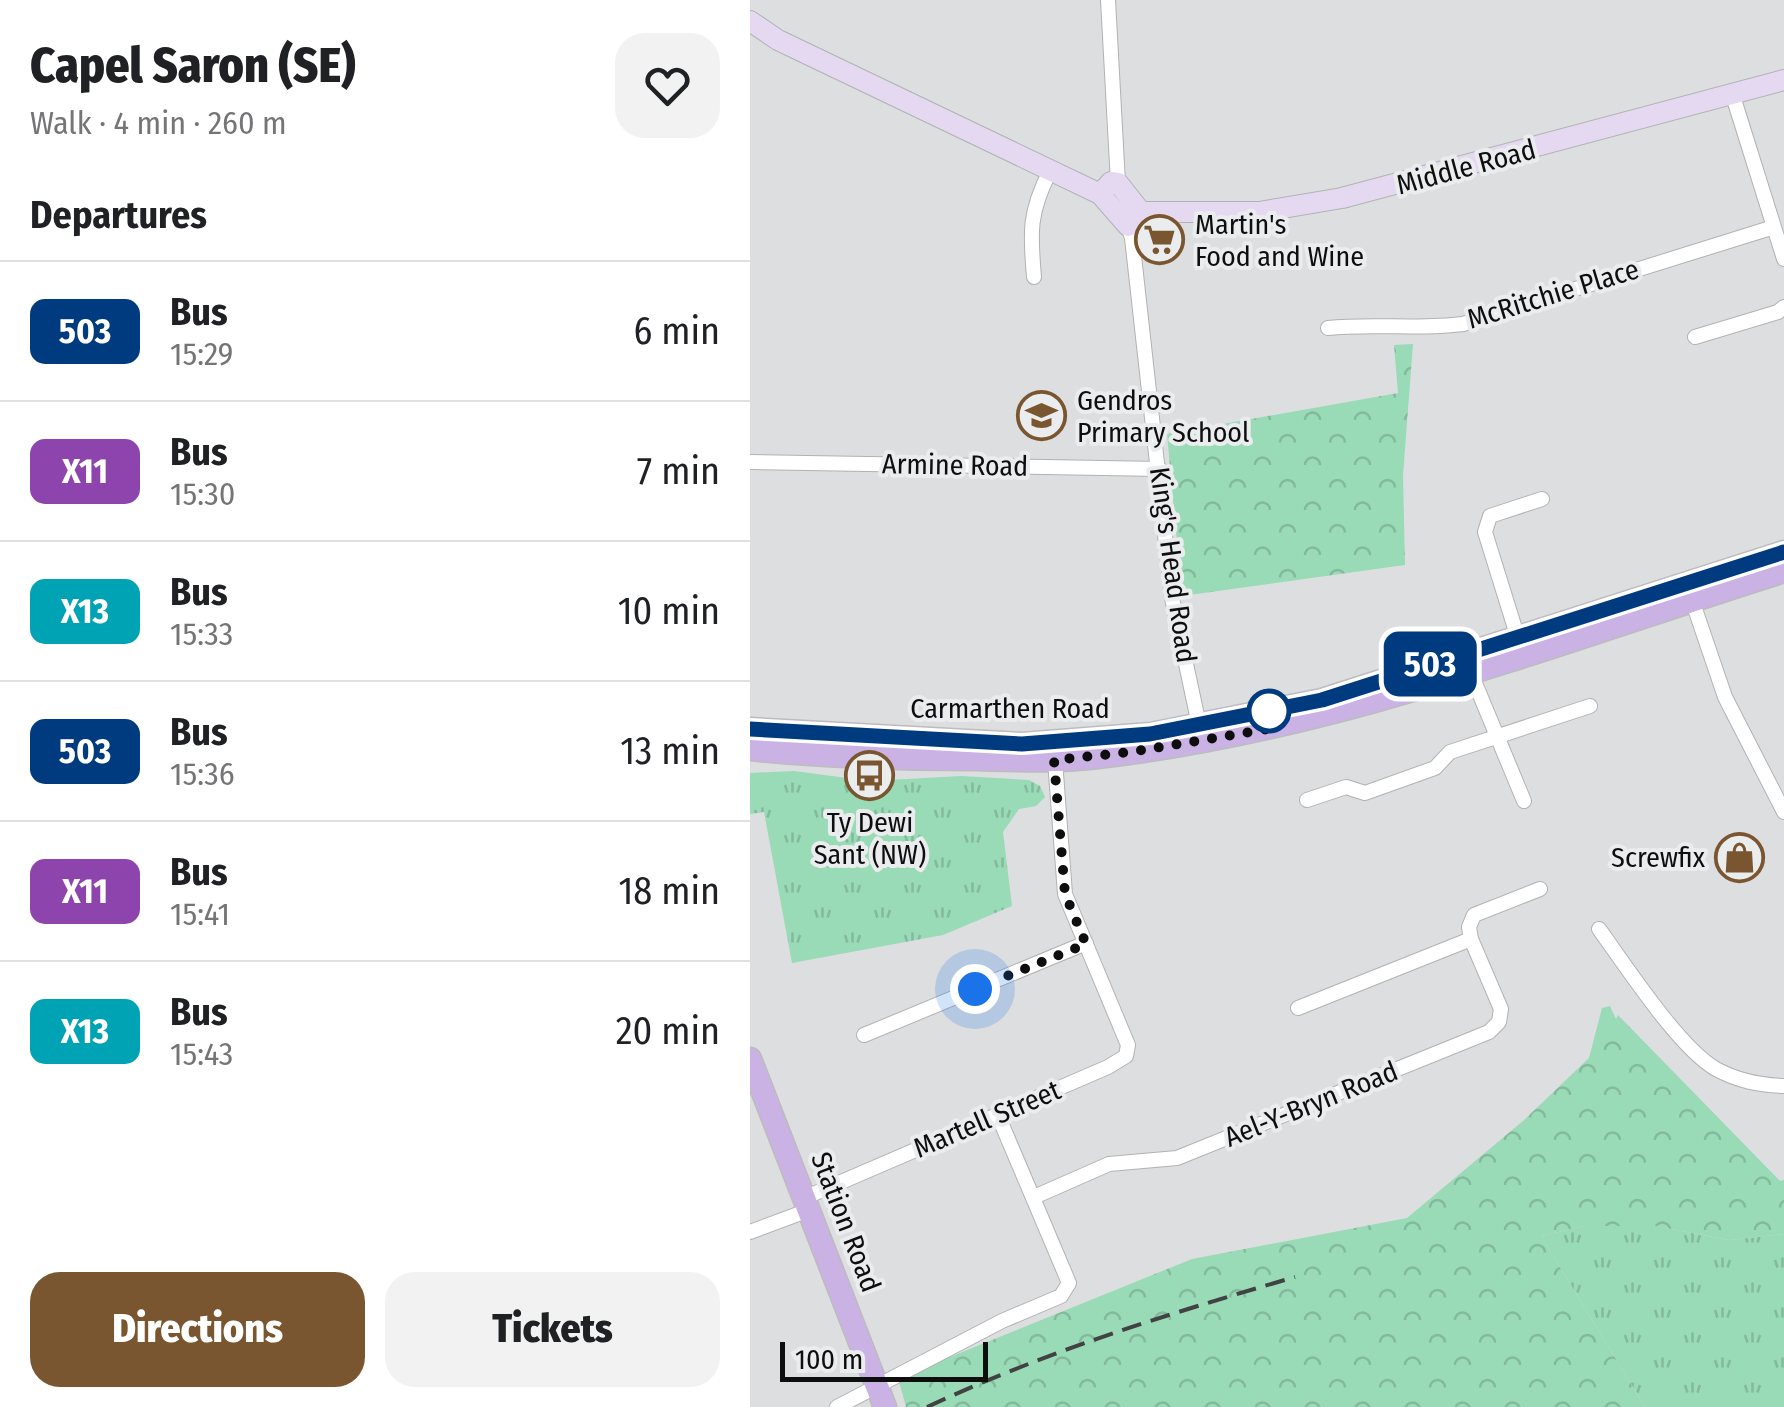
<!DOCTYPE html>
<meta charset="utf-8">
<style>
:root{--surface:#fff;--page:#f2f2f2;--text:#202124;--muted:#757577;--line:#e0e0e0;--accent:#79562f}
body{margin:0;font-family:"Fira Sans Condensed",sans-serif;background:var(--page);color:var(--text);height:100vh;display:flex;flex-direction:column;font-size:38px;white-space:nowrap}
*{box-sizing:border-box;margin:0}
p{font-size:32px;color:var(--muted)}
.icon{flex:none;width:55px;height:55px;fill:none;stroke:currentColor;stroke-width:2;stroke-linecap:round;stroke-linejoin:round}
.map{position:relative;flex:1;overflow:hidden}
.sheet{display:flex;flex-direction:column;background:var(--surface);width:750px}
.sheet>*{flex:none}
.badge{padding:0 20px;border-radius:15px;font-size:35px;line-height:65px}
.scale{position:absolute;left:30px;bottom:25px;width:208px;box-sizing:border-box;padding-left:10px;border:5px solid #0e0e0f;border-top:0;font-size:28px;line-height:35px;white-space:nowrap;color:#0e0e0f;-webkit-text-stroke:8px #eaeced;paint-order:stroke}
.you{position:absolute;width:50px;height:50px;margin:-25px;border:8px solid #fff;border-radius:50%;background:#1a73e8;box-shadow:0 0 0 15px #1a73e833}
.map>.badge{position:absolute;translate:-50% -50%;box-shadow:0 0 0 5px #fff}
h2{padding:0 30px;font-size:38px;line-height:90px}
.round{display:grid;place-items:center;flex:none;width:105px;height:105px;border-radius:30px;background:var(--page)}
.overview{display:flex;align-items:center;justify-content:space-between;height:170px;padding:0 30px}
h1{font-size:48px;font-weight:800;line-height:75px}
.primary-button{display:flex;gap:20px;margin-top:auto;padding:20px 30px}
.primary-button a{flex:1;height:115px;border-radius:30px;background:var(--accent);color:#fff;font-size:40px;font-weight:800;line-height:115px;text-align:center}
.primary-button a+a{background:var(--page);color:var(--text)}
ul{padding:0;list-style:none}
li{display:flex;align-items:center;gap:30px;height:140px;padding:0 30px;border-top:2px solid var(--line)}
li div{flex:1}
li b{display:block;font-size:38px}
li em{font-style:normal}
li .badge{min-width:110px;font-weight:700;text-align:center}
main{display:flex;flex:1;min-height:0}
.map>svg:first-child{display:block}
.grass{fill:url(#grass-tufts)}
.forest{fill:url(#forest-crowns)}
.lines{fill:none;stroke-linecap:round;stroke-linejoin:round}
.street-casing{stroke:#b1b2b3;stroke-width:16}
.secondary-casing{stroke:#b1b2b3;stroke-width:22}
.primary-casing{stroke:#bcbcbc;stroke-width:25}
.street{stroke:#fff;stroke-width:14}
.secondary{stroke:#e5d9f2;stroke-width:20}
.primary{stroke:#cab2e5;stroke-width:22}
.rail{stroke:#414243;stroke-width:4;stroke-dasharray:20 10;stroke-linecap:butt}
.line-casing{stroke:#fff;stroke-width:22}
.line{stroke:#003b80;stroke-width:15}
.walk{stroke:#0e0e0f;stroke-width:10;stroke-dasharray:0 18}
.stop-dot{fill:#fff;stroke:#003b80;stroke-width:5}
.labels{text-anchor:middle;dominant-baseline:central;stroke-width:8;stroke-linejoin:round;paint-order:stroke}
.street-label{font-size:28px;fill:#0e0e0f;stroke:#eaeced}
.poi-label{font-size:28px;fill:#0e0e0f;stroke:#eaeced;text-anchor:start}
</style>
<main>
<section class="sheet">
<div class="overview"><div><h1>Capel Saron (SE)</h1><p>Walk · 4 min · 260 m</p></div><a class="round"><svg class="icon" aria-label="heart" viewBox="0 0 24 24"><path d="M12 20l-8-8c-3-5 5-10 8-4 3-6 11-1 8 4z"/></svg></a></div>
<h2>Departures</h2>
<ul>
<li><span class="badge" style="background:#003b80;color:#fff">503</span><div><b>Bus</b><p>15:29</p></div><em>6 min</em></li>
<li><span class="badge" style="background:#8e44ad;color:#fff">X11</span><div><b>Bus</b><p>15:30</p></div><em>7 min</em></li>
<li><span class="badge" style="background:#00a3b4;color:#fff">X13</span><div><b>Bus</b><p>15:33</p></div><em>10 min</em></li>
<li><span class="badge" style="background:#003b80;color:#fff">503</span><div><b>Bus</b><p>15:36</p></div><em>13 min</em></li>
<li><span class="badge" style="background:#8e44ad;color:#fff">X11</span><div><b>Bus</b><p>15:41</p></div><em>18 min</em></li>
<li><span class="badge" style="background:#00a3b4;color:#fff">X13</span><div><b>Bus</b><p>15:43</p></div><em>20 min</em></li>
</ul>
<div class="primary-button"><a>Directions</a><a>Tickets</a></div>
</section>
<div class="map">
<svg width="1034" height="1407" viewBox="0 0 1034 1407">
<defs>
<pattern id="grass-tufts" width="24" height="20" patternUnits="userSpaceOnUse" patternTransform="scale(2.5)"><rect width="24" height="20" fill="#99dab7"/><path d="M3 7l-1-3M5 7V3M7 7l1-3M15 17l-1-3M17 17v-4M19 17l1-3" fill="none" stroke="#83ba9c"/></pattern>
<pattern id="forest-crowns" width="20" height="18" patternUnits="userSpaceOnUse" patternTransform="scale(2.5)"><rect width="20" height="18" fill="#99dab7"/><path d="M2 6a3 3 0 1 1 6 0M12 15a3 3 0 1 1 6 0" fill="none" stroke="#83ba9c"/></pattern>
</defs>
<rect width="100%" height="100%" fill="#dddee0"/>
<path class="grass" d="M44 771 120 781 211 776 279 780 290 786 295 797 286 806 269 809 253 832 262 906 193 935 42 963 14 812 0 814V773Z
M834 1226H905L979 1240 1034 1234V1407H895L791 1236Z"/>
<path class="forest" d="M663 344 653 475 655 565 432 596 417 434 648 393 644 345Z
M860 1006 866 1019 868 1015 1030 1181 1034 1180V1234L979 1240 905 1226H834L791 1236 895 1407H156L148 1378 442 1259 657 1218 773 1121 839 1058 852 1008Z"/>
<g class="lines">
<defs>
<path id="street" d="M358 0 368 183
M982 93 1034 259
M378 226 382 238 422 598 449 725
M284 277C280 232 279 212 300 171
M578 328C623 323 668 330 713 324L1024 227
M945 337 1028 312 1034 307
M0 462 410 469
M942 600 975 697 1034 812
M767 635 735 532 740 516 792 499
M720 671 774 801
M557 800 596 787 615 793 685 768 700 752 840 706
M849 929C876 966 929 1048 966 1069 988 1081 1009 1085 1034 1086
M548 1008 721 939 719 927 724 915 790 889
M114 1035 336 943
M284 1197 359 1164 427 1158 739 1032 749 1022 751 1009 721 939
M54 1198 358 1067 376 1056 378 1045 315 894 305 760
M0 1232 59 1210
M87 1407 252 1321 311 1296 319 1283 247 1113"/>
<path id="secondary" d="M0 21 28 40 350 194
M350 194 378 226 391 212
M350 194 361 182 368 183 391 212
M391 212H509L592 198 1034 80"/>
<path id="primary" d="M0 729 272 744 401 734 572 700 1034 552
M0 749C76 757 151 759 227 759 267 760 308 762 348 757 584 730 809 642 1034 571
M0 1059 135 1407"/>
</defs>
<use href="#street" class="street-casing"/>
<use href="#secondary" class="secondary-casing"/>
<use href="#primary" class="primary-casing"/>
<use href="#street" class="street"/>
<use href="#secondary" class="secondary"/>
<use href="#primary" class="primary"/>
<path class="rail" d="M177 1407C300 1350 415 1315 545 1277"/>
</g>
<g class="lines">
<defs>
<path id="line" d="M0 729 272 744 400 734 572 700 1034 552"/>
</defs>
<use href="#line" class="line-casing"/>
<use href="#line" class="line"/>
<path class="walk" d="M225 989 336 944 315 894 304 760 381 752 518 729 519 711"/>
</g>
<defs>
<symbol id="supermarket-ring" viewBox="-11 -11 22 22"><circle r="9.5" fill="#eaeced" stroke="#79562f" stroke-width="1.5"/><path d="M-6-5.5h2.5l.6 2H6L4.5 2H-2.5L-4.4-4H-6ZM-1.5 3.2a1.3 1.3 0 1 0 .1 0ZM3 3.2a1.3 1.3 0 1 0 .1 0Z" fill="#79562f"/></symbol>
<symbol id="school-ring" viewBox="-11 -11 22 22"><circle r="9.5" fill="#eaeced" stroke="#79562f" stroke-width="1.5"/><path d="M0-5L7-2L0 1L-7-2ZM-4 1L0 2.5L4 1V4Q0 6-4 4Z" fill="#79562f"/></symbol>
<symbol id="bus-ring" viewBox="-11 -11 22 22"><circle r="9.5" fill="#eaeced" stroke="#79562f" stroke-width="1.5"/><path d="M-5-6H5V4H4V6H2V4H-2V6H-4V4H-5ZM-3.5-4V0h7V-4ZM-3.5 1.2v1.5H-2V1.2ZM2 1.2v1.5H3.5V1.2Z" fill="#79562f"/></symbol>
<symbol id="shop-ring" viewBox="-11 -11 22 22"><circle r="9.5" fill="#eaeced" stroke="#79562f" stroke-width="1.5"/><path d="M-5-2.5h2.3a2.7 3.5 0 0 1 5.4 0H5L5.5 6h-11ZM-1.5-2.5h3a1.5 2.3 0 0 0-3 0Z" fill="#79562f"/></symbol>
</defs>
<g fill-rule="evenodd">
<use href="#supermarket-ring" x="382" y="212" width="55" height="55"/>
<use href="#school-ring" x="264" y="388" width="55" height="55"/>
<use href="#bus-ring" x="92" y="748" width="55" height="55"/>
<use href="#shop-ring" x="962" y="830" width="55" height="55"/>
</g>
<circle class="stop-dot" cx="519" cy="711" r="20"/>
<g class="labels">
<g class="street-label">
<text transform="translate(716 167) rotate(-15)">Middle Road</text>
<text transform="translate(803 294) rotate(-17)">McRitchie Place</text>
<text transform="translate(205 465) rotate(1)">Armine Road</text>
<text transform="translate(423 565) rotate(82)">King's Head Road</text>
<text x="260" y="708">Carmarthen Road</text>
<text transform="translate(561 1104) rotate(-22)">Ael-Y-Bryn Road</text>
<text transform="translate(237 1119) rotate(-23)">Martell Street</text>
<text transform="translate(96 1222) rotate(69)">Station Road</text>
</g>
<g class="poi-label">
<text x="445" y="224">Martin's<tspan x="445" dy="32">Food and Wine</tspan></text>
<text x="327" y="400">Gendros<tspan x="327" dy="32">Primary School</tspan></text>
<text x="120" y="822" text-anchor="middle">Ty Dewi<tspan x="120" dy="32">Sant (NW)</tspan></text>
<text x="955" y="857" text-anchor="end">Screwfix</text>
</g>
</g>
</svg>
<div class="scale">100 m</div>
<div class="you" style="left:225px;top:989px"></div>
<b class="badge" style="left:680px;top:664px;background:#003b80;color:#fff">503</b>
</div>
</main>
